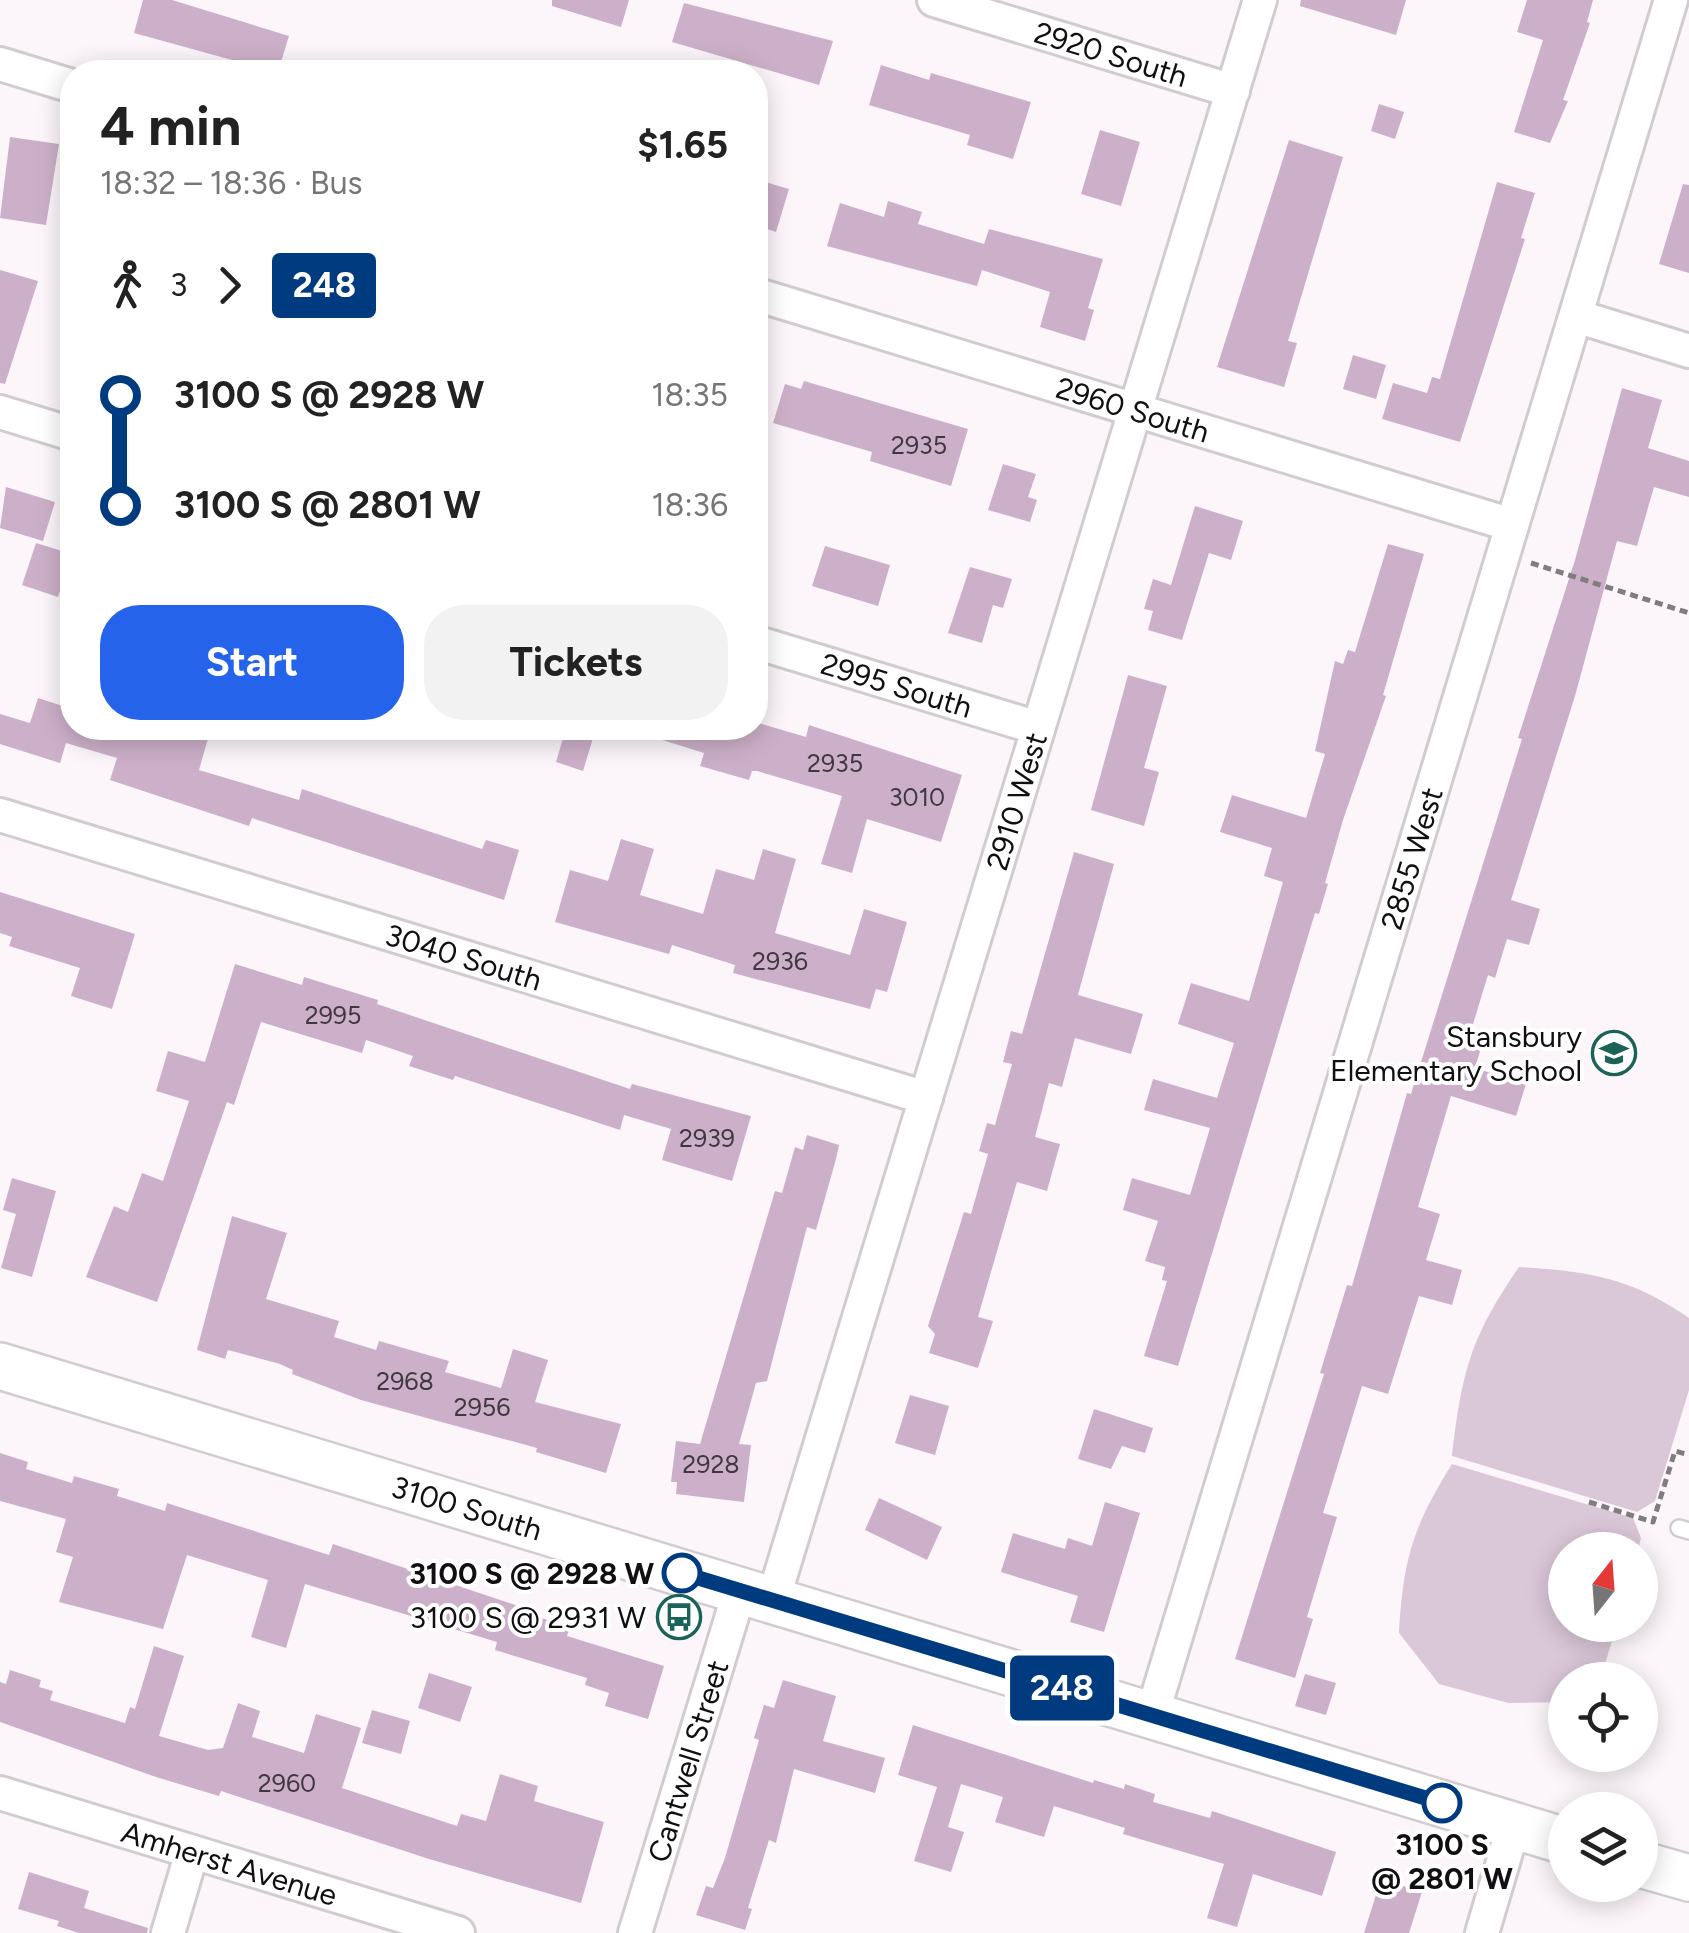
<!DOCTYPE html>
<meta charset="utf-8">
<style>
:root{--surface:#fff;--page:#f2f2f2;--text:#222;--muted:#767676;--accent:#2563eb}
body{margin:0;font-family:Figtree,sans-serif;background:var(--page);color:var(--text);height:100vh;display:flex;flex-direction:column;font-size:38px;white-space:nowrap}
*{box-sizing:border-box;margin:0}
p{font-size:32px;color:var(--muted)}
.icon{flex:none;width:55px;height:55px;fill:none;stroke:currentColor;stroke-width:2;stroke-linecap:round;stroke-linejoin:round}
.map{position:relative;flex:1;overflow:hidden}
.panel{position:absolute;left:60px;top:60px;width:708px;height:680px;display:flex;flex-direction:column;background:var(--surface);border-radius:40px;box-shadow:0 5px 25px #0003}
.panel>*{flex:none}
.badge{padding:0 20px;border-radius:8px;font-size:35px;line-height:65px}
.needle{width:65px;rotate:17deg}
.tools{position:absolute;left:1548px;top:1532px;display:grid;gap:20px}
.tools a{display:grid;place-items:center;width:110px;height:110px;border-radius:50%;background:var(--surface);box-shadow:0 5px 25px #0003;font-size:50px}
.map>.badge{position:absolute;translate:-50% -50%;box-shadow:0 0 0 5px #fff}
.legs{display:flex;align-items:center;gap:15px;height:110px;padding:0 40px;font-size:32px}
.legs p{margin-inline-start:auto}
.summary{display:flex;align-items:center;justify-content:space-between;height:170px;padding:0 40px}
h1{font-size:55px;font-weight:700;line-height:75px}
.action{display:flex;gap:20px;margin-top:auto;padding:20px 40px}
.action a{flex:1;height:115px;border-radius:40px;background:var(--accent);color:#fff;font-size:40px;font-weight:700;line-height:115px;text-align:center}
.action a+a{background:var(--page);color:var(--text)}
ul{padding:0 40px;list-style:none}
li{display:flex;align-items:center;gap:35px;height:110px;font-size:38px}
li i{display:grid;place-items:center;width:15px;height:100%;margin:0 12px;background:currentColor}
li i::after{content:'';width:25px;height:25px;margin:-12px;border:8px solid;border-radius:50%;background:var(--surface)}
li p{margin-inline-start:auto}
li:first-child i{background:linear-gradient(#0000 50%,currentColor 0)}
li:last-child i{background:linear-gradient(currentColor 50%,#0000 0)}
.map>svg:first-child{display:block}
.green{fill:#dac7d8}
.building{fill:#ccb0c9}
.lines{fill:none;stroke-linecap:round;stroke-linejoin:round}
.lane-casing{stroke:#d2ccd1;stroke-width:20}
.street-casing{stroke:#d2ccd1;stroke-width:38}
.secondary-casing{stroke:#d2ccd1;stroke-width:50}
.path{stroke:#807c7f;stroke-width:5;stroke-dasharray:8 5;stroke-linecap:butt}
.lane{stroke:#fff;stroke-width:15}
.street{stroke:#fff;stroke-width:32}
.secondary{stroke:#fff;stroke-width:45}
.line-1-casing{stroke:#fff;stroke-width:22}
.line-1{stroke:#003b80;stroke-width:15}
.stop-1-dot{fill:#fff;stroke:#003b80;stroke-width:5}
.labels{text-anchor:middle;dominant-baseline:central;stroke-width:8;stroke-linejoin:round;paint-order:stroke}
.number-label{font-size:25px;fill:#40373f}
.street-label{font-size:30px;fill:#110f11;stroke:#fff}
.poi-label{font-size:30px;fill:#110f11;stroke:#fff;text-anchor:end}
.stop-label{font-size:30px;font-weight:bold;fill:#110f11;stroke:#fff;text-anchor:end}
</style>
<div class="map">
<svg width="1689" height="1933" viewBox="0 0 1689 1933">
<rect width="100%" height="100%" fill="#fcf6fb"/>
<path class="green" d="M1519 1267C1588 1271 1632 1278 1689 1318V1390L1655 1501 1637 1512 1452 1456C1462 1372 1470 1338 1519 1267Z
M1452 1464 1633 1518 1641 1538 1638 1550H1565V1625H1617L1600 1680H1565V1702L1508 1703 1439 1684 1399 1633C1403 1560 1413 1526 1452 1464Z"/>
<path class="building" d="M143 0H172L289 36 278 72H252L231 66 232 60 134 33Z
M552 0H629L621 27 552 6Z
M1301 0H1406L1396 35 1300 6Z
M1527 0H1593L1587 22 1590 23 1563 100 1568 101 1550 143 1514 132 1543 40 1517 32Z
M684 3 833 41 819 85 672 42Z
M881 65 929 80 931 73 1031 102 1013 159 967 145 970 135 869 105Z
M1379 104 1404 112 1395 139 1371 131Z
M1100 130 1140 142 1121 206 1081 194Z
M10 137 59 144 46 225 0 218Z
M1289 140 1343 157 1288 341 1297 343 1284 387 1217 367Z
M755 179 789 189 776 232 755 225Z
M1497 182 1535 193 1521 238 1525 239 1460 442 1382 419 1393 383 1427 393 1432 377 1440 379Z
M1683 184 1689 185V273L1659 264Z
M888 201 922 212 918 224 984 244 989 229 1103 259 1088 308 1094 310 1085 341 1040 327 1050 292 982 270 977 286 827 246 840 203 884 217Z
M0 270 38 281 5 384 0 383Z
M1353 355 1386 365 1376 399 1343 389Z
M804 381 968 429 951 486 870 461 872 452 773 423 785 384 801 389Z
M1622 388 1662 400 1648 448 1689 461V497L1654 487 1637 546 1617 541 1575 696 1511 900 1540 909 1529 945 1507 939 1495 978 1488 975 1470 1034 1484 1038 1475 1068 1526 1084 1516 1116 1451 1096 1418 1207 1440 1214 1426 1260 1462 1270 1452 1305 1419 1296 1388 1394 1362 1386 1323 1513 1337 1517 1307 1617 1313 1619 1295 1678 1235 1659 1324 1374 1320 1373 1347 1285 1352 1286 1407 1093 1411 1094 1522 739 1518 738 1575 560Z
M1003 464 1036 474 1028 497 1037 500 1030 522 988 510Z
M6 487 55 502 43 541 0 528Z
M1195 506 1243 521 1231 560 1209 553 1182 640 1148 630 1153 611 1144 609 1153 579 1171 585Z
M36 543 72 554 58 597 22 585Z
M1388 544 1424 554 1383 695 1386 696 1343 820 1325 883 1328 884 1319 914 1315 913 1178 1366 1144 1356 1167 1281 1162 1280 1165 1267 1145 1261 1158 1221 1123 1210 1132 1178 1190 1195 1210 1128 1144 1110 1153 1079 1217 1098 1234 1043 1178 1024 1191 983 1249 1001 1283 882 1264 876 1272 848 1220 832 1232 795 1306 818 1325 754 1315 751 1335 661 1343 664 1348 650 1355 652Z
M825 546 890 565 878 606 812 586Z
M970 567 1012 579 1003 608 993 605 982 643 948 633Z
M1128 675 1167 686 1144 768 1159 772 1144 826 1091 810Z
M38 698 72 709V728H211L199 770 299 800 302 789 482 849 486 840 519 850 504 900 252 818 249 826 110 780 117 758 66 743 60 763 0 744V714L30 723Z
M755 722 806 737 809 725 962 775 941 842 867 819 852 873 821 864 842 796 757 771H752L749 780 700 766 704 753 640 733V728H755Z
M566 728H596L583 771 556 762Z
M621 839 654 849 640 895 703 914 716 869 754 880 763 849 796 859 775 933 850 955 864 909 907 922 887 992 876 989 870 1009 733 973 735 965 672 945 669 954 555 922 570 870 608 881Z
M1074 852 1114 864 1078 995 1143 1014 1131 1054 1075 1038 1062 1087 1049 1083 1035 1137 1060 1144 1047 1191 1017 1182 978 1317 993 1321 978 1368 929 1353 935 1334 928 1326 964 1212 971 1214 988 1154 979 1151 987 1123 995 1125 1012 1064 1003 1062 1011 1031 1022 1034Z
M0 892 135 934 112 1009 71 996 80 968 9 946 12 937 0 933Z
M235 964 302 985 304 977 378 1000 377 1004 630 1089 632 1084 751 1116 732 1181 662 1160 671 1129 624 1115 620 1130 455 1076 453 1080 409 1066 413 1056 366 1040 362 1053 261 1022 234 1105 227 1102 157 1302 86 1277 114 1206 128 1212 142 1173 163 1181 189 1101 156 1091 168 1051 205 1062Z
M807 1135 839 1145 836 1159 816 1230 807 1227 767 1381 756 1383 739 1444 751 1445 744 1502 676 1494 677 1482H671L676 1441 700 1444 775 1191 782 1193 795 1147 803 1150Z
M12 1178 56 1191 32 1277 1 1268 16 1214 3 1210Z
M232 1216 287 1233 266 1299 339 1321 334 1337 376 1350 379 1341 449 1361 445 1372 501 1388 513 1349 548 1360 535 1402 621 1424 606 1473 536 1452 537 1448 361 1400 292 1374 293 1370 280 1364 228 1350 225 1359 197 1350Z
M910 1395 949 1406 935 1455 895 1443Z
M1094 1409 1153 1428 1145 1453 1122 1446 1111 1469 1078 1459Z
M0 1453 28 1462 26 1469 72 1483 74 1476 119 1489 117 1496 165 1511 167 1503 329 1555 333 1544 536 1612 535 1616 570 1627 567 1636 664 1666 648 1719 605 1706 609 1693 585 1685 587 1678 495 1650 497 1642 305 1584 286 1648 251 1637 268 1580 187 1555 163 1629 59 1602 73 1557 56 1552 66 1519 0 1501Z
M879 1498 942 1527 927 1560 865 1530Z
M1105 1502 1140 1513 1104 1632 1070 1622 1078 1596 1001 1572 1013 1533 1065 1549 1068 1538 1092 1546Z
M154 1646 184 1656 159 1736 208 1750 223 1748 238 1703 260 1711 252 1737 304 1753 316 1714 361 1728 342 1788 457 1826 461 1814 486 1821 500 1774 538 1786 534 1801 604 1822 581 1903 429 1859 221 1791 219 1796 156 1777 0 1722V1682L6 1684 10 1670 41 1680 39 1687 53 1691 50 1700 125 1723 130 1707 135 1709Z
M429 1673 472 1687 460 1722 418 1708Z
M1305 1674 1336 1683 1326 1715 1295 1706Z
M783 1680 836 1696 823 1741 885 1758 875 1793 794 1769 776 1843 769 1840 748 1908 752 1909 745 1930 696 1915 706 1886 713 1888 725 1858 759 1740 754 1738 764 1705 774 1708Z
M372 1710 410 1721 401 1754 362 1743Z
M913 1725 1093 1783 1094 1780 1124 1789 1125 1784 1155 1794 1153 1802 1210 1818 1212 1811 1336 1852 1322 1896 1253 1874 1237 1927 1207 1918 1224 1864 1123 1834 1125 1828 1054 1806 1044 1837 995 1822 1003 1797 961 1784 948 1827 964 1832 951 1872 914 1861 937 1787 898 1775Z
M29 1872 89 1891 84 1908 148 1928 147 1933H79L57 1926 59 1921 18 1909Z
M1381 1879 1422 1892 1409 1933H1364Z"/>
<g class="lines">
<defs>
<path id="lane" d="M1679 1528 1689 1531"/>
<g id="street">
<path id="s1" d="M934 0 1233 91"/>
<path d="M0 64 72 86"/>
<path id="s2" d="M755 294 1512 525"/>
<path d="M1576 316 1689 351"/>
<path d="M0 412 72 434"/>
<path id="s3" d="M755 642 1038 728"/>
<path id="s4" d="M0 815 926 1098"/>
<path id="s5" d="M773 1600 1260 0"/>
<path id="s6" d="M1152 1715 1671 0"/>
<path id="s7" d="M0 1793 458 1933"/>
<path d="M168 1933 192 1852"/>
<path id="s8" d="M635 1933 740 1590"/>
<path d="M1482 1933 1514 1825"/>
</g>
<g id="secondary">
<path id="s9" d="M0 1366 1565 1841"/>
<path d="M1640 1864 1689 1878"/>
</g>
</defs>
<use href="#lane" class="lane-casing"/>
<use href="#street" class="street-casing"/>
<use href="#secondary" class="secondary-casing"/>
<path class="path" d="M1531 563 1689 613
M1589 1502 1653 1522 1675 1451 1689 1455"/>
<use href="#lane" class="lane"/>
<use href="#street" class="street"/>
<use href="#secondary" class="secondary"/>
</g>
<g class="lines">
<defs>
<path id="line-1" d="M682 1573 1442 1803"/>
</defs>
<use href="#line-1" class="line-1-casing"/>
<use href="#line-1" class="line-1"/>
</g>
<defs>
<symbol id="school-ring" viewBox="-11 -11 22 22"><circle r="9.5" fill="#fff" stroke="#1b6357" stroke-width="1.5"/><path d="M0-5L7-2L0 1L-7-2ZM-4 1L0 2.5L4 1V4Q0 6-4 4Z" fill="#1b6357"/></symbol>
<symbol id="bus-ring" viewBox="-11 -11 22 22"><circle r="9.5" fill="#fff" stroke="#1b6357" stroke-width="1.5"/><path d="M-5-6H5V4H4V6H2V4H-2V6H-4V4H-5ZM-3.5-4V0h7V-4ZM-3.5 1.2v1.5H-2V1.2ZM2 1.2v1.5H3.5V1.2Z" fill="#1b6357"/></symbol>
</defs>
<g fill-rule="evenodd">
<use href="#school-ring" x="1589" y="1028" width="50" height="50"/>
<use href="#bus-ring" x="654" y="1592" width="50" height="50"/>
</g>
<g class="stop-1-dot">
<circle cx="682" cy="1573" r="18"/>
<circle cx="1442" cy="1803" r="18"/>
</g>
<g class="labels">
<g class="number-label">
<text x="919" y="445">2935</text>
<text x="835" y="763">2935</text>
<text x="917" y="797">3010</text>
<text x="780" y="961">2936</text>
<text x="333" y="1015">2995</text>
<text x="707" y="1138">2939</text>
<text x="405" y="1381">2968</text>
<text x="482" y="1407">2956</text>
<text x="711" y="1464">2928</text>
<text x="287" y="1783">2960</text>
</g>
<g class="street-label">
<text stroke="none"><textPath href="#s1" startOffset="185">2920 South</textPath></text>
<text stroke="none"><textPath href="#s2" startOffset="395">2960 South</textPath></text>
<text stroke="none"><textPath href="#s3" startOffset="148">2995 South</textPath></text>
<text stroke="none"><textPath href="#s5" startOffset="835">2910 West</textPath></text>
<text stroke="none"><textPath href="#s6" startOffset="895">2855 West</textPath></text>
<text stroke="none"><textPath href="#s4" startOffset="485">3040 South</textPath></text>
<text stroke="none"><textPath href="#s9" startOffset="488">3100 South</textPath></text>
<text stroke="none"><textPath href="#s8" startOffset="180">Cantwell Street</textPath></text>
<text stroke="none"><textPath href="#s7" startOffset="240">Amherst Avenue</textPath></text>
</g>
<g class="poi-label">
<text x="1582" y="1036">Stansbury<tspan x="1582" dy="34">Elementary School</tspan></text>
<text x="646" y="1617">3100 S @ 2931 W</text>
</g>
<g class="stop-label">
<text x="654" y="1573">3100 S @ 2928 W</text>
<text x="1442" y="1844" text-anchor="middle">3100 S<tspan x="1442" dy="34">@ 2801 W</tspan></text>
</g>
</g>
</svg>
<div class="tools">
<a><svg class="needle" viewBox="-14 -14 28 28"><path d="M0-13l5 13h-10z" fill="#e53935"/><path d="M0 13l5-13h-10z" fill="#767676"/></svg></a>
<a><svg class="icon" aria-label="locate" viewBox="0 0 24 24"><circle cx="12" cy="12" r="6"/><path d="M12 2v4M12 18v4M2 12h4M18 12h4"/></svg></a>
<a><svg class="icon" aria-label="layers" viewBox="0 0 24 24"><path d="M12 4l9 5-9 5-9-5zM3 14l9 5 9-5"/></svg></a>
</div>
<b class="badge" style="left:1062px;top:1688px;background:#003b80;color:#fff">248</b>
<section class="panel">
<div class="summary"><div><h1>4 min</h1><p>18:32 – 18:36 · Bus</p></div><b>$1.65</b></div>
<div class="legs"><svg class="icon" aria-label="walk" viewBox="0 0 24 24"><circle cx="13" cy="4" r="2"/><path d="M13 8l-2 6 4 7M11 14l-3 7M7 12l3-4h3l4 4"/></svg>3<svg class="icon" aria-label="forward" viewBox="0 0 24 24"><path d="M9 5l7 7-7 7"/></svg><b class="badge" style="background:#003b80;color:#fff">248</b></div>
<ul>
<li><i style="color:#003b80"></i><b>3100 S @ 2928 W</b><p>18:35</p></li>
<li><i style="color:#003b80"></i><b>3100 S @ 2801 W</b><p>18:36</p></li>
</ul>
<div class="action"><a>Start</a><a>Tickets</a></div>
</section>
</div>
